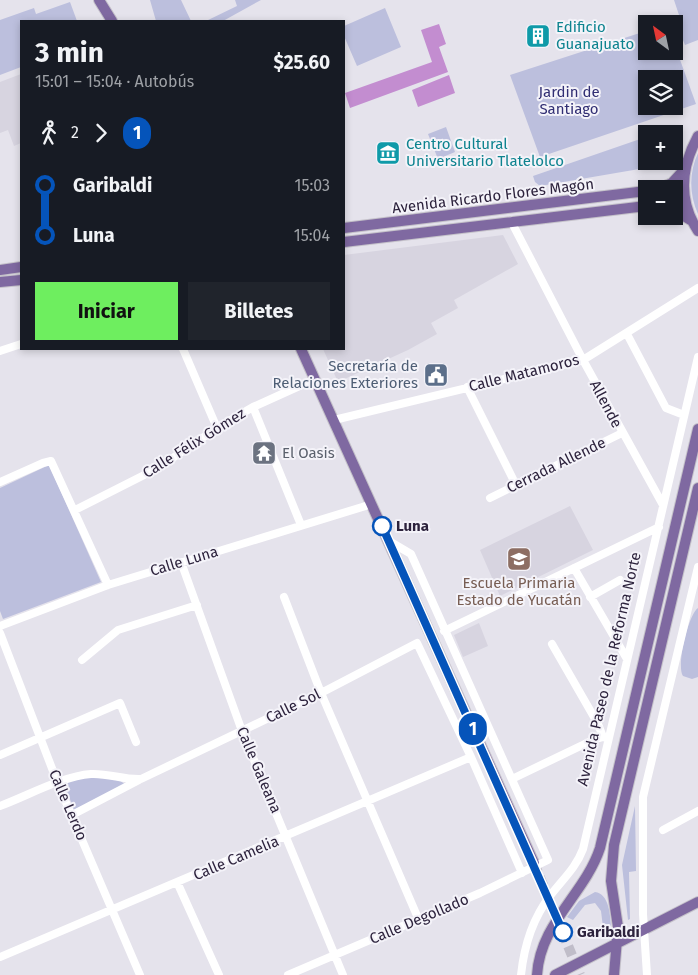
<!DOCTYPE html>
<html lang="es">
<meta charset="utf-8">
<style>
:root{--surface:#171b24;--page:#20242c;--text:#f1f3f6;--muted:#9ea1a6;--accent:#6eee5f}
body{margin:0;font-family:"Fira Sans",sans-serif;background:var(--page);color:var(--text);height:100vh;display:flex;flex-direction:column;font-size:19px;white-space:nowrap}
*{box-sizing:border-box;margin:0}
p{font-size:16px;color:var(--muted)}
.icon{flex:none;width:28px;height:28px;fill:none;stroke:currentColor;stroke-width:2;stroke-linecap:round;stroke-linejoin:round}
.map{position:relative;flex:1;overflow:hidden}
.panel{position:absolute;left:20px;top:20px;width:325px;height:330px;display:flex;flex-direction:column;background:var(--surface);border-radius:0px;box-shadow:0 2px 8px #0003}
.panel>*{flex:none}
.badge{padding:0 10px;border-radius:16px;font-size:18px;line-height:32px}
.needle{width:32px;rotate:327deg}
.controls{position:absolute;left:638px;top:15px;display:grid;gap:10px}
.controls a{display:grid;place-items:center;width:45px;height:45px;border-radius:0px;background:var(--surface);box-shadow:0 2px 8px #0003;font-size:25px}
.map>.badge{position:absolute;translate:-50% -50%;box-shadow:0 0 0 2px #fff}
.legs{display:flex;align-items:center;gap:8px;height:55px;padding:0 15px;font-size:16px}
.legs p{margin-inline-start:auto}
.head{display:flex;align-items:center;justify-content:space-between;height:85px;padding:0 15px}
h1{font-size:28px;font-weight:700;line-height:38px}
.cta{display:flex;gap:10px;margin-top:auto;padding:10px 15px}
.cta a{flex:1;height:58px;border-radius:0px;background:var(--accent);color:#111;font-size:20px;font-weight:700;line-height:58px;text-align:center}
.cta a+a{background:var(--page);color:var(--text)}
ul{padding:0 15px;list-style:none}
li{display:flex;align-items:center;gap:18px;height:50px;font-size:19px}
li i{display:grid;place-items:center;width:8px;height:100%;margin:0 6px;background:currentColor}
li i::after{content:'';width:12px;height:12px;margin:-6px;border:4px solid;border-radius:50%;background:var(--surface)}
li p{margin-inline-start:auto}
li:first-child i{background:linear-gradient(#0000 50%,currentColor 0)}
li:last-child i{background:linear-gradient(currentColor 50%,#0000 0)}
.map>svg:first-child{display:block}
.built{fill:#d7d4e0}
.green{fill:#bcbfdd;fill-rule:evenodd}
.water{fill:#c38dd0}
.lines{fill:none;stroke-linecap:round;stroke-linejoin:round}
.major-tunnel{stroke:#c0bdc9;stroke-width:10;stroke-dasharray:10 5;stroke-linecap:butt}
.major-casing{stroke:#c4c1c9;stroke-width:12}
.minor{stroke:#fff;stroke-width:8}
.major{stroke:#7f69a1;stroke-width:10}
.line-1-casing{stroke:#fff;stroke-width:11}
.line-1{stroke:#0554ba;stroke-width:8}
.stop-1-dot{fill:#fff;stroke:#0554ba;stroke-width:2.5}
.labels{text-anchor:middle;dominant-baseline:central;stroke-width:4;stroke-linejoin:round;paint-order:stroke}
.culture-label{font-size:15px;fill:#0d838f;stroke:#f4f3f9;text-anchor:start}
.park-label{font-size:15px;fill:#312e73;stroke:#f4f3f9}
.street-label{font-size:15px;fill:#2d233d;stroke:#f4f3f9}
.service-label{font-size:15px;fill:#4e5e75;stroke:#f4f3f9;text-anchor:end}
.worship-label{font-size:15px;fill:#5b616d;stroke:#f4f3f9;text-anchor:start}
.stop-label{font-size:15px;font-weight:bold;fill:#2d233d;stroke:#f4f3f9;text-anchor:start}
.education-label{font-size:15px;fill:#785e54;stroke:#f4f3f9}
</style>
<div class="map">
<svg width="698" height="975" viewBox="0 0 698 975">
<rect width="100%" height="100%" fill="#e5e3ec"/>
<path class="built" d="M21 74V143L14 146 8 130 0 133V82Z
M503 235 518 264 454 300 458 308 431 323 437 334 408 350 338 382 323 349H344V255Z
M570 506 593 550 500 596 480 550Z
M479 623 488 646 463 657 454 635Z"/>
<path class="green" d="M150 0H181L191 21H156Z
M235 0H261L223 21H206L237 6Z
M674 0H698V40L685 45 674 18 679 15Z
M70 2 77 21H21V67L0 75V20L34 8 36 14Z
M385 8 401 47 357 66 344 36V26Z
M646 31V51H674V43L696 104 540 157 510 75ZM646 79H674V106H646Z
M446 127 455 152 438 159 428 134Z
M646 137V161H656L651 167 540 186 535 182 533 176Z
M698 153V214C689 194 689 172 698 153Z
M49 465 101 582 3 619 0 611V488Z
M698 608V677L692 679 683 676C676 666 688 615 698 608Z
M91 776 119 780 126 785 74 810 64 783Z
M635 806 636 871 629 872 630 919 628 920 622 865Z
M595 892C609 894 610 914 611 926L603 927 601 911 595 903 585 905 573 920 567 917 579 901Z"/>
<path class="water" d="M439 24 446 44 439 47 448 72 350 108 345 93 432 62 421 30Z
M449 75 455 93 418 107 412 90Z"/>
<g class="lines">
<path class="major-tunnel" d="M534 863 580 975"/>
<defs>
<path id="major" d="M99 0 112 21
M698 136C681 167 678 200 698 231
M658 189 672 183 684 170
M674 210 692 221
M344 228 646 191
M344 242 646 206
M0 270 21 267
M0 282 21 280
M301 349 534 863
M537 975C540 923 585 894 600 848L698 429
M555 975 698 902
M614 975 618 927 611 881 614 845 698 488"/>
</defs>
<use href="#major" class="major-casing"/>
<path class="minor" d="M511 221 583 360 663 505
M627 334 666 408 684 415
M183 349 217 428
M0 351 21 344
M467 387 516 485
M253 407 301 525
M334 420 583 360 698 288
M0 482 43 463 51 461 108 585
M490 498 622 433
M75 510 158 468 217 428 253 407 315 379
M181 562 242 731 343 975
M574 568 627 659
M284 597 321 693 418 918
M590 597 620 580
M0 626 108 585 372 504
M444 631 659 527
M0 633 58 784 140 975
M552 644 598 724 603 737
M82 660 118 630 197 605
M0 755 120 703 136 742
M512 779 593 740 603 737 606 738
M0 806C27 796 63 776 91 774 108 773 124 780 141 779L321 693 417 643 471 757 522 873
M72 815 139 780
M663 830 698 811
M177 882 219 975
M0 957 471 757
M288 975 480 893 548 860 411 554 389 541
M521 975C524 947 533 918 550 896 562 880 576 868 583 849L698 357
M647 975 643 914V797L698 567"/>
<use href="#major" class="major"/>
</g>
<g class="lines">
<defs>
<path id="line-1" d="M382 526 563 932"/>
</defs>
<use href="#line-1" class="line-1-casing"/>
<use href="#line-1" class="line-1"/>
</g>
<defs>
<symbol id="building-square" viewBox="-11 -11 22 22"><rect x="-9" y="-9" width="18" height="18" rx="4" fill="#0f9aa8" stroke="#f4f3f9"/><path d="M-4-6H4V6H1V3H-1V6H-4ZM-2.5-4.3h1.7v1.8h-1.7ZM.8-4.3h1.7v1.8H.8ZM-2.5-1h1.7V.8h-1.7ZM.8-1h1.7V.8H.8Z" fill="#fff"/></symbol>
<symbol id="museum-square" viewBox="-11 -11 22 22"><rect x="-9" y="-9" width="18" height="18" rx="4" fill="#0f9aa8" stroke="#f4f3f9"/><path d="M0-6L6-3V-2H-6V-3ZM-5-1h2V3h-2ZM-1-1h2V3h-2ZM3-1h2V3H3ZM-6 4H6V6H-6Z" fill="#fff"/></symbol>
<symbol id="civic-square" viewBox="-11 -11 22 22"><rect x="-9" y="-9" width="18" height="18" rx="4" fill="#5c6f8a" stroke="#f4f3f9"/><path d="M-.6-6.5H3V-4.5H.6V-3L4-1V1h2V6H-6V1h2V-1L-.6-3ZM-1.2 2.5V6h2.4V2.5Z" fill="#fff"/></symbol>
<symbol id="temple-square" viewBox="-11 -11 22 22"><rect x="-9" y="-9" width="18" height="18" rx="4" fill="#6b7280" stroke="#f4f3f9"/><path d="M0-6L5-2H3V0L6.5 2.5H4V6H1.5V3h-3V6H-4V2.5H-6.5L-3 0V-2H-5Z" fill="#fff"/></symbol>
<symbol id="school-square" viewBox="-11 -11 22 22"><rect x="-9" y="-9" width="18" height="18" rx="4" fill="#8d6e63" stroke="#f4f3f9"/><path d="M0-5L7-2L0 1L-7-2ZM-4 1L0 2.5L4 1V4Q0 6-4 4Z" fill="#fff"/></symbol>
</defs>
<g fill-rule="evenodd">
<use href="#building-square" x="524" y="22" width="28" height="28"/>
<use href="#museum-square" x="374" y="139" width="28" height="28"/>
<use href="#civic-square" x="422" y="361" width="28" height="28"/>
<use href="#temple-square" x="250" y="439" width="28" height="28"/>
<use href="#school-square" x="505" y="545" width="28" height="28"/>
</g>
<g class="stop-1-dot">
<circle cx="382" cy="526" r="9"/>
<circle cx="563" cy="932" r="9"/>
</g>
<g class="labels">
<g class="culture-label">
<text x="556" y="27">Edificio<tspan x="556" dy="17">Guanajuato</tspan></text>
<text x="406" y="144">Centro Cultural<tspan x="406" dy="17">Universitario Tlatelolco</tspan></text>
</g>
<g class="park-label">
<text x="569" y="92">Jardin de<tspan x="569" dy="17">Santiago</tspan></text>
</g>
<g class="street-label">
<text transform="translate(493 196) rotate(-7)">Avenida Ricardo Flores Magón</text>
<text transform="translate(524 373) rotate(-14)">Calle Matamoros</text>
<text transform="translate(606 404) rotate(62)">Allende</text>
<text transform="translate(194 443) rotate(-32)">Calle Félix Gómez</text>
<text transform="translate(556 465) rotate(-26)">Cerrada Allende</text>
<text transform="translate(184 561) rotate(-17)">Calle Luna</text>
<text transform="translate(609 669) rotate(-77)">Avenida Paseo de la Reforma Norte</text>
<text transform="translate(293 706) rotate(-26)">Calle Sol</text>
<text transform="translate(259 770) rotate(67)">Calle Galeana</text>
<text transform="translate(68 805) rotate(67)">Calle Lerdo</text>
<text transform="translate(236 858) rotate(-23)">Calle Camelia</text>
<text transform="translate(419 919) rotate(-23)">Calle Degollado</text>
</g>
<g class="service-label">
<text x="418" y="366">Secretaría de<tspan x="418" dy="17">Relaciones Exteriores</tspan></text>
</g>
<g class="worship-label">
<text x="282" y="453">El Oasis</text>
</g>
<g class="stop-label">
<text x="396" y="526">Luna</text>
<text x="577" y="932">Garibaldi</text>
</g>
<g class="education-label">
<text x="519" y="583">Escuela Primaria<tspan x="519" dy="17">Estado de Yucatán</tspan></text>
</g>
</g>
</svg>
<div class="controls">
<a><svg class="needle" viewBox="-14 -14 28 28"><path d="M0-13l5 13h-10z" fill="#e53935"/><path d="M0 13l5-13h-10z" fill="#9ea1a6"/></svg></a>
<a><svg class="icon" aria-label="layers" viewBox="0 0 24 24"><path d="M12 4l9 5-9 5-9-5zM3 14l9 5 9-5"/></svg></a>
<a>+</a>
<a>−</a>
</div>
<b class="badge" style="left:473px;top:729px;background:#0554ba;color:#fff">1</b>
<section class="panel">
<div class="head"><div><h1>3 min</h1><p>15:01 – 15:04 · Autobús</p></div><b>$25.60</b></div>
<div class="legs"><svg class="icon" aria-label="walk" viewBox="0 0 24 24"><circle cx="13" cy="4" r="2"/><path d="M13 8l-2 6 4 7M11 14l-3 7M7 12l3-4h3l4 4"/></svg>2<svg class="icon" aria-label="forward" viewBox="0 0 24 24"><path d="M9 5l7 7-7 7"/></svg><b class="badge" style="background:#0554ba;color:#fff">1</b></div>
<ul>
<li><i style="color:#0554ba"></i><b>Garibaldi</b><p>15:03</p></li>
<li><i style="color:#0554ba"></i><b>Luna</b><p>15:04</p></li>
</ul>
<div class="cta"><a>Iniciar</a><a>Billetes</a></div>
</section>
</div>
